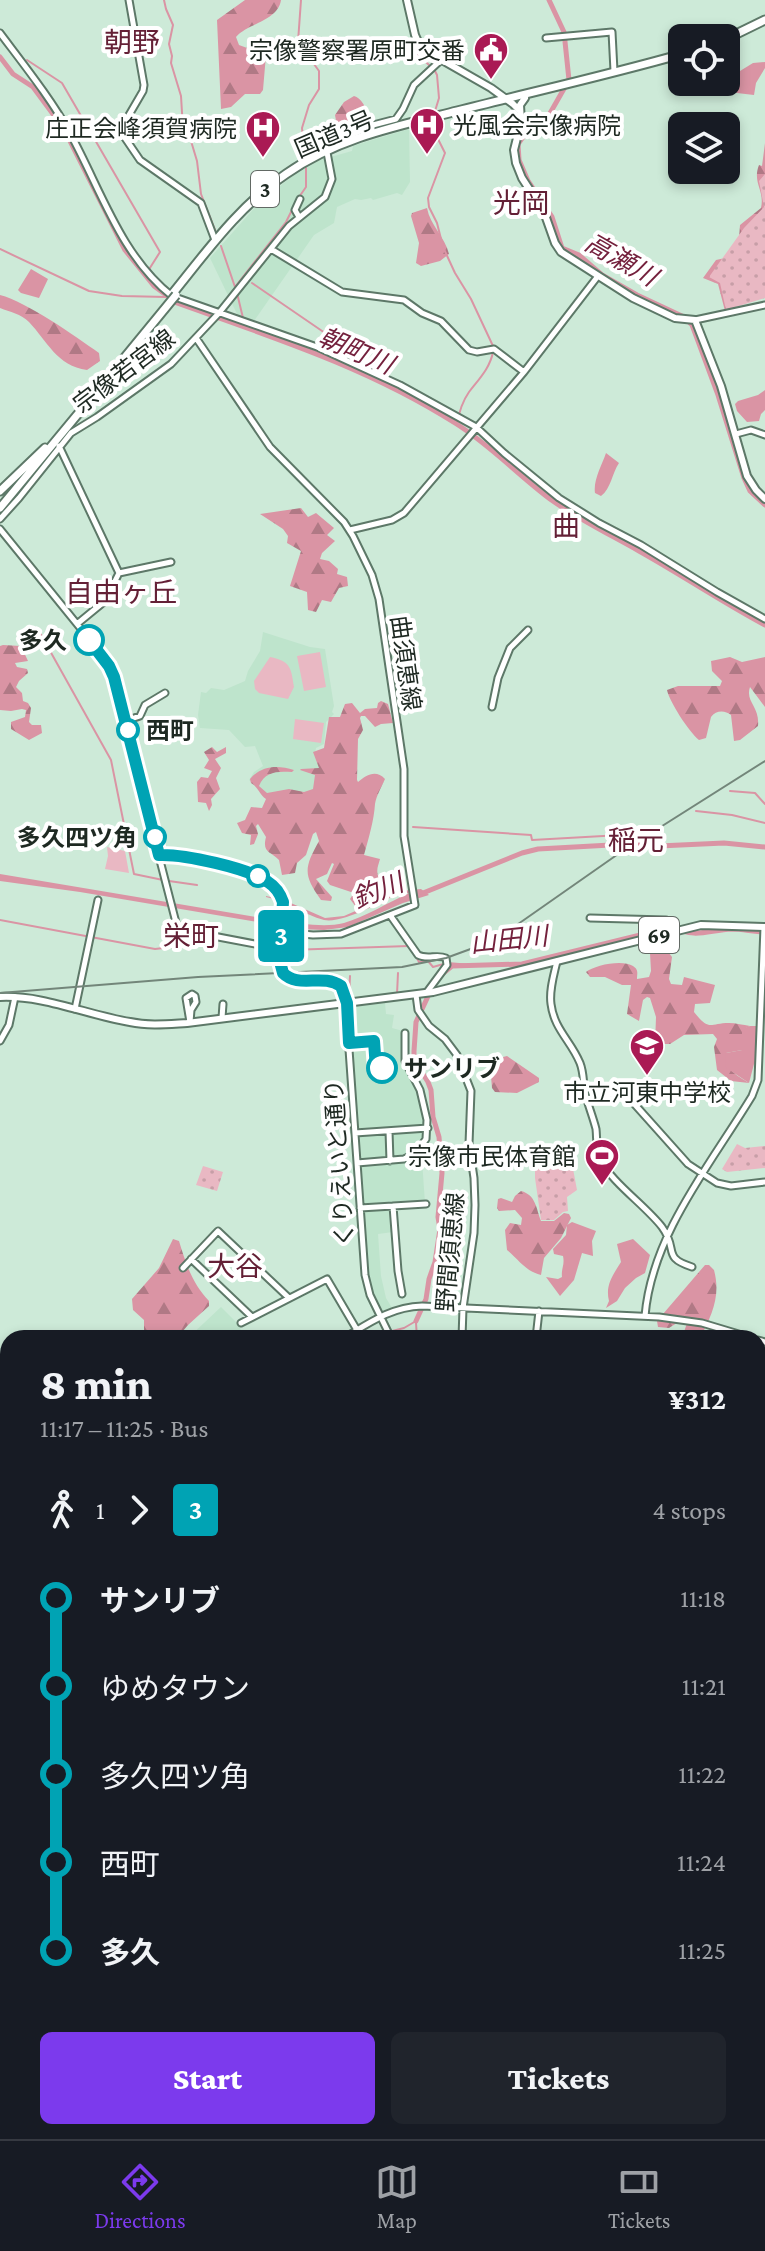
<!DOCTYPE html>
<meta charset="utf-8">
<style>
:root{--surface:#171b24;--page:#20242c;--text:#f1f3f6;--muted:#9ea1a6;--line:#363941;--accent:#7c3aed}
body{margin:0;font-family:"Crimson Pro","Noto Sans JP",serif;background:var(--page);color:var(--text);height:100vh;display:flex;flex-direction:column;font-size:30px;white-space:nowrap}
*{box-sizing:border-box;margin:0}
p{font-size:26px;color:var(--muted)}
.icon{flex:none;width:44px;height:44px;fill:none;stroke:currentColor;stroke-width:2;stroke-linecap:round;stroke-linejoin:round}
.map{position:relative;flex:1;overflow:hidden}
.panel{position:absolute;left:0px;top:1330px;width:766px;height:810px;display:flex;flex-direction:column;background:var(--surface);border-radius:24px 24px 0 0;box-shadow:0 4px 12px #0003}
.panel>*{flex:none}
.badge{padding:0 16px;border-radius:6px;font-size:28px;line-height:52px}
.tools{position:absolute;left:668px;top:24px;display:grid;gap:16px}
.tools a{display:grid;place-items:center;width:72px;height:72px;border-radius:12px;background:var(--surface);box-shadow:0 4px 12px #0003;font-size:40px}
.map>.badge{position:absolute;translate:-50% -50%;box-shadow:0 0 0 4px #fff}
.legs{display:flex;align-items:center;gap:12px;height:88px;padding:0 40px;font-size:26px}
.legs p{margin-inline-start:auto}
.head{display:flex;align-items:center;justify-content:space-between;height:136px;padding:0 40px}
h1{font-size:44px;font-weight:800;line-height:60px}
.cta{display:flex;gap:16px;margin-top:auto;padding:16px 40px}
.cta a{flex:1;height:92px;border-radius:12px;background:var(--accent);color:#fff;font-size:32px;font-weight:800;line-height:92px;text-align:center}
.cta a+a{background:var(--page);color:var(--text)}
ul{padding:0 40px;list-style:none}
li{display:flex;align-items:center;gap:28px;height:88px;font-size:30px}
li i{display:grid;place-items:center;width:12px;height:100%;margin:0 10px;background:currentColor}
li i::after{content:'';width:20px;height:20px;margin:-10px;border:6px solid;border-radius:50%;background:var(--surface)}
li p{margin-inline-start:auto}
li:first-child i{background:linear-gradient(#0000 50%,currentColor 0)}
li:last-child i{background:linear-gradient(currentColor 50%,#0000 0)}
.tabs{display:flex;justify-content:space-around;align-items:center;height:112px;border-top:2px solid var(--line);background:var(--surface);font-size:22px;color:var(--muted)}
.tabs a{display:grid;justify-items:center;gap:4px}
.tabs .selected{color:var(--accent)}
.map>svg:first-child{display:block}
.built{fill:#bee4cc}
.grass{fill:#e9b8c3}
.forest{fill:url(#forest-firs)}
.park{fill:url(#park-dots)}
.water{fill:#da94a4}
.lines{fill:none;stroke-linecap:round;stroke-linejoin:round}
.stream{stroke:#da94a4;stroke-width:2}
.river{stroke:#da94a4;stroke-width:5}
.secondary-casing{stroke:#5d7868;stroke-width:9}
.primary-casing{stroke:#5d7868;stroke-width:10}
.highway-casing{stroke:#5d7868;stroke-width:11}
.secondary{stroke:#fff;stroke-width:5}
.primary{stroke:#fff;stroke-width:6}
.highway{stroke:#fff;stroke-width:7}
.rail{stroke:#73867a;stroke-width:2}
.secondary-bridge-casing{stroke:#5d7868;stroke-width:9;stroke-linecap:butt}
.highway-bridge-casing{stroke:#5d7868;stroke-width:11;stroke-linecap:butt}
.secondary-bridge{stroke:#fff;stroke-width:5}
.highway-bridge{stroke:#fff;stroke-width:7}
.line-1-casing{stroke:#fff;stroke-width:18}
.line-1{stroke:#00a3b4;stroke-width:12}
.stop-1-dot{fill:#fff;stroke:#00a3b4;stroke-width:4}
.labels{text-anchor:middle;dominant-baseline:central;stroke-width:8;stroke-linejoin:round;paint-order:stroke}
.shield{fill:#fff;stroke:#626964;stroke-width:2}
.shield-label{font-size:22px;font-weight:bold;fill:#1e2922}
.poi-label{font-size:24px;fill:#1e2922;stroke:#fff;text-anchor:end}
.street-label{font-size:24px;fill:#1e2922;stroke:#fff}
.stop-label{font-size:24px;font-weight:bold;fill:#1e2922;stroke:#fff;text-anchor:end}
.water-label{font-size:26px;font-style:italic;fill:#74213d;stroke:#fff}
.quarter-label{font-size:28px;fill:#642036;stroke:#fff}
</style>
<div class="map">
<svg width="765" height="2139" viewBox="0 0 765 2139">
<defs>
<pattern id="forest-firs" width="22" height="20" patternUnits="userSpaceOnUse" patternTransform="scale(2)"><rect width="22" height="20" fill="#da94a4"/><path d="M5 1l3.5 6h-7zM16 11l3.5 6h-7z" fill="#b07985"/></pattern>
<pattern id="park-dots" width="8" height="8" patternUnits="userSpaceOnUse" patternTransform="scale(2)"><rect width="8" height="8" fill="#e9b8c3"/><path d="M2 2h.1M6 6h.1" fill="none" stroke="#c79ea7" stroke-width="1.8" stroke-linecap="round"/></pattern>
</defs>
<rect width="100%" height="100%" fill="#cdead8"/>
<path class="built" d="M409 129 410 182 402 195 397 193 373 200 371 198 361 200 355 199 337 207 334 223 314 235 254 321 238 316 210 258 258 204 291 177 320 160 352 151 353 146 359 144Z
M263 632 310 647 325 649 334 706 332 712 334 714 326 722 324 744 316 748 315 754 321 769 316 793 266 796 249 780 254 772 263 766 255 746 245 747 229 730 200 728 198 715 201 692 206 693 211 688 224 690 245 681 248 671 260 651Z
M385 1003 386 1014 394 1015 392 1028 403 1031 402 1060 419 1097 425 1126 423 1138 414 1151 422 1160 425 1203 396 1205 393 1232 378 1234 381 1276 386 1298 392 1308 384 1311 381 1310 371 1289 366 1268 350 1010 353 1007Z
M221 1307 239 1325 244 1338H188Z"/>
<path class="grass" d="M320 652 326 687 304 691 297 656Z
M270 657C291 661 291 668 294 687L288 699 259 693 255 689 254 681Z
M295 719 324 723 321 743 293 739Z
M107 847 125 851 129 873 105 869 108 856Z"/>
<path class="forest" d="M245 0H281C278 21 248 23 236 37L239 45 266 55 263 90 260 94H245L231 107 221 109 217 20Z
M354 96C361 98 367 108 368 116L356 126 342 129 337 126 335 115 344 102Z
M765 143V218L722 280 736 308 725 311 718 284 703 278 716 260 725 258 739 238 740 225 761 208C765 190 752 183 759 165L762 166Z
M427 208C430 225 445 237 449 254L440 261 421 266 416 263 419 243 411 216 412 213Z
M0 295C27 302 75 336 99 353L100 361 87 370C57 366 47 341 29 322 21 314 10 312 0 308Z
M301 508 308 517 316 513 334 528 327 535 335 541 322 553 320 559 329 561 338 569 337 574 347 577 348 586 339 588 331 602 322 600 316 612 308 610 307 592 290 586 301 551 287 543 288 536 283 529 260 514Z
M3 645 21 646 28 661 15 663 17 667 27 669 28 673 19 681 16 687 22 693 23 701 28 703 31 708 29 722 32 725H41L42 733 29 740 11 729V722L25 717 26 710 22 709 11 711 0 710V646Z
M730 657 742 662 765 657V707L750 687C745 702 760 706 758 726L740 740 734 741 731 715C725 710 716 710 711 717L706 738 699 740C689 732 669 701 667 690L678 686H720L722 681 712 671 711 661Z
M381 701 388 704 393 723 381 724 375 727 365 716H361L360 718 363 730 358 739 357 780 358 782C366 775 376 769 385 779 382 786 376 796 375 804 374 820 369 837 364 855L380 859C378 867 375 871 380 880L391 882 392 891 356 907 350 899 354 893 330 885 327 881 334 864 332 863 327 874 316 879 332 897 331 901 321 900C303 875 304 868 319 841L316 832 313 834 306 855 297 863 295 873 282 875 279 860C270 851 262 853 266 837L258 824 256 826 258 834 254 844 250 845 251 835 242 833 237 823 245 820 251 807 262 808 266 799C259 794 259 788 251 783L250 779C262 765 278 765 294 770L292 772C278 771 265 771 259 786L267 793 289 789 304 792 313 789 315 775 300 770 301 769 319 768 313 752 324 748 329 717H340L345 704 352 703 360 713 365 709 377 708 378 703Z
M212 747 217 752 226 747V753L215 759 221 768 216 778 220 789 211 799 212 805 209 811 206 803 198 802 197 782 201 777 208 778 212 771 204 768 209 760 204 752Z
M659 947 665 948 672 957 669 979 671 984 682 985 684 977 715 985 710 1003 695 1004 694 1012C710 1032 709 1023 729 1023 736 1023 743 1025 750 1026L742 1030V1050L726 1053C726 1070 736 1075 749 1083L731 1081 717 1070 714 1047 717 1039 713 1034 684 1035 670 1044H655L656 1017 650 998 647 997 643 1000 639 1021 627 1014 631 985H622L605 977H590L586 972C594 965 623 959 633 966 639 970 637 973 637 979L649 977 651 971 650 953Z
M507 1056 539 1078V1082L517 1093 495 1092 492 1088 490 1065 495 1059Z
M521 1191C536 1195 536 1208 541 1221H554L564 1213 569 1214 571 1218 561 1238 544 1258 541 1275C525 1271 519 1260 507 1250L505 1230 510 1223 521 1225 522 1218 515 1210 499 1211 497 1208 498 1199 501 1198 512 1202 515 1196Z
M173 1239 179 1241C186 1264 192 1283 209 1301V1306L188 1325 177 1338H144V1320L133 1310 132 1299 159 1268Z
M705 1265H709L714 1270C721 1296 712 1315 700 1338H682L687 1323 680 1321 669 1328 658 1327 657 1321Z
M8 1651V2132H26L24 2139H0V1655Z
M98 2132H565L554 2139H87L95 2138Z"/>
<path class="park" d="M765 174V298L726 310 720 283 709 277 744 228 764 207 759 181Z
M737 1144 745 1148 765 1146V1168L727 1172 722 1169Z
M557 1157 571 1158 577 1190 567 1197 568 1211 563 1212 554 1220H541L535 1178V1161Z
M203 1166 223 1172 217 1191 196 1185Z
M758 1688 765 1692V1875L758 1880Z"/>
<path class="water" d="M765 62V68L756 83 754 95 737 93 730 90 726 79 727 71H740L753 63Z
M31 269 48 279 39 298 21 293 18 290Z
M765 390V410L761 414 759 421 747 422 737 411 735 404 738 401 758 395Z
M606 453 619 463C612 473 611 489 601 496L595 493C593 480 602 465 606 453Z
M0 874 280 921C300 923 324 928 344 923 365 917 389 902 409 893H400C383 901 342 924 324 920 304 915 287 901 266 897V896L284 900 325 918 344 916 401 891 421 889 429 895 403 903 348 927 324 930 298 929 80 892 0 881Z
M750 1026H758L756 1063 754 1064 749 1083 725 1067 726 1053 742 1050V1029Z
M572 1222 596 1231 592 1241 593 1256 582 1253 574 1280 560 1296 546 1277 558 1279 562 1277C561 1268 565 1265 563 1256L554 1254 553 1249 566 1235 567 1225Z
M633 1239 650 1255 645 1273 636 1278 625 1288 617 1301 606 1308 609 1301C605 1285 613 1275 621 1262L617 1244Z"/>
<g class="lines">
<path class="stream" d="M164 0 166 9 173 25 169 44 172 56 171 63 181 96 183 129 191 141 197 161 201 194 217 235
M301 0 298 42 319 71V89L309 105 302 128 305 157
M414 40 415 51 431 67
M27 60 62 83 160 252 148 271 144 275
M435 71 437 75 439 98 432 121 433 129 445 153 428 198 429 207 437 223 443 247 455 273 471 299 493 346
M221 246 235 287
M0 249 89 291 122 296 167 297
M252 283 344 346 346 348 343 355
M235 287 286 222 297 200 306 187V168
M237 293 243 318
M457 424C459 412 462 402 469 392 479 379 490 368 493 352
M40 633 111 760 134 874 163 880
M730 791 755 793 765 804
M696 811 732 815 765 823
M413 827 531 835 532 840 639 834
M169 881 197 885
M0 920 155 949 172 947
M288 950 409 946
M413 951 419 962 428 961 433 967 447 963 484 966
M397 994 398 973
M349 998 350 976
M416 1323 417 1338
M365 1338 404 1328 416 1321
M0 1597 8 1588
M758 1899 765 1894"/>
<path class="river" d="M549 0 564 32 569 80 545 122 523 137 518 144 519 160 528 181 552 217 562 248 579 255 602 275 637 295 684 317 692 325 718 395 744 478 750 491 765 505
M0 57 13 74 33 87 64 129 125 250 154 286 177 303C272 337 369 368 455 423 489 444 518 475 550 499 578 519 609 534 639 551 682 575 722 602 765 625
M423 893 522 853 538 849 629 844 659 846 724 843 765 847
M416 1321 426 1299 429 1279 435 1262 440 1229 438 1217 442 1173 439 1137 433 1117 431 1090 428 1082 414 1060V1051L416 1022 430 992 441 975 452 966 522 964 673 927C696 939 708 930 732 929 743 929 754 932 765 932"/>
<defs>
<path id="secondary" d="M129 0 144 85 143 91 122 127 123 135 140 160 201 203 215 240
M0 33C24 65 52 100 71 135 101 190 121 256 172 296L317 347 400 385 476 427 504 453 559 498 599 523 641 545 717 592 765 619
M546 38 612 32 614 71
M299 217 295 210 300 199
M271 249 342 292 404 300 422 313 441 321 469 350 477 352 494 349 524 372
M695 320 765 305
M196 338 270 447 344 522 353 536 372 575 379 599 404 769V836L415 905 341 934 313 935 282 932
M736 434 751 430 765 435
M59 446 119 573
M0 519 19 498 71 433 97 417 171 364 219 313 289 226 325 197 332 179 326 147 373 125 396 119 403 109 414 85 441 60
M0 529 103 656 111 670 181 942
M350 530 392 520 404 513 524 372 598 276
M119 573 171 562
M77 624 105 601 119 573
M492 707 498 678 510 648 528 630
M125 721 140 716 145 705 165 693
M159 855C185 854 265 870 279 892 288 906 282 927 280 942
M390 915 418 955C427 960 437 954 446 958L447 965 427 992
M590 918 666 920
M277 934 275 957 281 959
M173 944 213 936 276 948
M282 959 286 941 289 939 298 940 299 934
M557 961C554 975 549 990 551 1004 554 1029 571 1041 580 1063 584 1073 583 1083 585 1093 588 1105 593 1117 596 1129 597 1138 596 1150 600 1159 611 1182 646 1206 662 1227 679 1250 661 1257 692 1267
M321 980 335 982 345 993 365 1275 370 1295 391 1338
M192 994 195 996 196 1002 191 1010 190 1022 186 998Z
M416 995 418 1010 429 1026 445 1039 457 1055 471 1091 469 1144 474 1178 475 1205 474 1233 463 1308 462 1338
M75 1009 98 900
M222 1018 223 1004
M0 1041 9 1025 15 997
M587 1099 614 1093 629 1098 688 1164 717 1183 731 1186 765 1182
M389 1131 390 1161
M355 1133 428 1128
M357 1163 404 1159 416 1153 426 1139 427 1120 420 1090 405 1061V1033
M393 1206 398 1271 402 1294
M360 1208 426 1204
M191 1259 252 1317
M183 1268 218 1231 289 1298
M645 1316C652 1234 711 1164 752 1096L758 1080 764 927
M241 1323 327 1279 357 1330
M344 1338C369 1323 391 1307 422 1306L659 1317 702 1323 752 1338
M536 1338 539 1311
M758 1340 765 1342
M0 1376H8
M758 1931 765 1925
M0 2038 8 2036
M758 2051 765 2042
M0 2064 8 2093
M21 2139 24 2132"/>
<path id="primary" d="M407 0 415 35 421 48 491 88 513 104 520 111
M525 98 520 105 521 122 514 150 516 163 522 178 544 212 555 243 561 252 633 298 675 318 695 320 721 386 747 476 756 490 765 499
M0 997C44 995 87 1015 130 1022 149 1026 168 1024 187 1023L433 992 701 925 765 927
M0 1496H8
M758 2079 765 2083"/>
<path id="highway" d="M726 39 765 20
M173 293C207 251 240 205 286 174 337 138 397 126 457 111 532 92 608 75 682 54
M0 491 45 448
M0 508 121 362"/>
</defs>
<use href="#secondary" class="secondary-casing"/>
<use href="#primary" class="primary-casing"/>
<use href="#highway" class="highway-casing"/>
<use href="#secondary" class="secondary"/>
<use href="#primary" class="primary"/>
<use href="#highway" class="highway"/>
<path class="rail" d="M0 993 198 977 402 967 446 958 476 947 511 929 621 852 765 761"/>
<defs>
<path id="secondary-bridge" d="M280 942C278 979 285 982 321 980"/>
<path id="highway-bridge" d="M121 362 176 295"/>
</defs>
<use href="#secondary-bridge" class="secondary-bridge-casing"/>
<use href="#highway-bridge" class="highway-bridge-casing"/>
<use href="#secondary-bridge" class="secondary-bridge"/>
<use href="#highway-bridge" class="highway-bridge"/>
</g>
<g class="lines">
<defs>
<path id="line-1" d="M89 640 109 666 114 677 159 855C184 854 248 868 268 882 276 887 280 893 283 902L279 958 283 973C299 989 322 973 341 986L347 1003 349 1043 374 1041 376 1069 382 1068"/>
</defs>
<use href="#line-1" class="line-1-casing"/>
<use href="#line-1" class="line-1"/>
</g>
<defs>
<symbol id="civic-pin" viewBox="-11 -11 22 30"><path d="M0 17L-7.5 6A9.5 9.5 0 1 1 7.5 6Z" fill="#aa1a54" stroke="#fff"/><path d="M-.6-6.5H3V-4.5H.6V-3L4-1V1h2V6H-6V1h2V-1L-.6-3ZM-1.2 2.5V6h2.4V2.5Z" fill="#fff"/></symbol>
<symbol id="hospital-pin" viewBox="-11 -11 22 30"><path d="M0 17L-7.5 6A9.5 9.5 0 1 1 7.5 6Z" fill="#aa1a54" stroke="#fff"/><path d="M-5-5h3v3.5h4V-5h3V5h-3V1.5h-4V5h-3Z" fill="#fff"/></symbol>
<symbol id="school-pin" viewBox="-11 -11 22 30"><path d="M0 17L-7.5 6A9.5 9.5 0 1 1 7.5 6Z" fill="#aa1a54" stroke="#fff"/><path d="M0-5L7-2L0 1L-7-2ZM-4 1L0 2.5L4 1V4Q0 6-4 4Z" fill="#fff"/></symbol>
<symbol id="stadium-pin" viewBox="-11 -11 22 30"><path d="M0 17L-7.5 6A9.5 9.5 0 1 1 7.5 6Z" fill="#aa1a54" stroke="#fff"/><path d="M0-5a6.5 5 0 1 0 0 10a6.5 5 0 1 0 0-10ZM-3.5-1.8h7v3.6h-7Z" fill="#fff"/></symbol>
</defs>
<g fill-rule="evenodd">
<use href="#civic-pin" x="471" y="30" width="40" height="54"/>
<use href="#hospital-pin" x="407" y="105" width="40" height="54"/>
<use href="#hospital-pin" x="243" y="108" width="40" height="54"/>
<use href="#school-pin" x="627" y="1026" width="40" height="54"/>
<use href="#stadium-pin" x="582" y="1136" width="40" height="54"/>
</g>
<g class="stop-1-dot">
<circle cx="89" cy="640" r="14"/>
<circle cx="128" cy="730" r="10"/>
<circle cx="155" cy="837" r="10"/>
<circle cx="258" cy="876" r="10"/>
<circle cx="382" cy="1068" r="14"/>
</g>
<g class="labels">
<g class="shield">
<rect x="251" y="171" width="28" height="36" rx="6"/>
<rect x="639" y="917" width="40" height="36" rx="6"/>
</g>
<g class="shield-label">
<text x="265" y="189">3</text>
<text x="659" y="935">69</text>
</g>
<g class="poi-label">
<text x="465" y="50">宗像警察署原町交番</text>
<text x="453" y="125" text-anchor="start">光風会宗像病院</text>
<text x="237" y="128">庄正会峰須賀病院</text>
<text x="647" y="1092" text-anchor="middle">市立河東中学校</text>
<text x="576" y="1156">宗像市民体育館</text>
</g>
<g class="street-label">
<text transform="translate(334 134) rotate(-23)">国道3号</text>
<text transform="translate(124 371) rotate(-37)">宗像若宮線</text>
<text transform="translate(406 663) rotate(82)">曲須恵線</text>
<text transform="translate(339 1163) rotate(-94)">くりえいと通り</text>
<text transform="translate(450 1252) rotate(-85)">野間須恵線</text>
</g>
<g class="stop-label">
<text x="67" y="640">多久</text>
<text x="146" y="730" text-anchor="start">西町</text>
<text x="137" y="837">多久四ツ角</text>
<text x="404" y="1068" text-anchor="start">サンリブ</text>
</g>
<g class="water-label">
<text transform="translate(621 260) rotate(30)">高瀬川</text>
<text transform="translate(356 351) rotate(23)">朝町川</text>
<text transform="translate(378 891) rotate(-22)">釣川</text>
<text transform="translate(509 940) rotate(-6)">山田川</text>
</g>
<g class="quarter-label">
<text x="132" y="42">朝野</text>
<text x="521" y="203">光岡</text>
<text x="566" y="526">曲</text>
<text x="121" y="592">自由ヶ丘</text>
<text x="636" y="840">稲元</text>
<text x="191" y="936">栄町</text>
<text x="235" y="1266">大谷</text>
</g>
</g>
</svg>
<div class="tools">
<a><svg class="icon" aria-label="locate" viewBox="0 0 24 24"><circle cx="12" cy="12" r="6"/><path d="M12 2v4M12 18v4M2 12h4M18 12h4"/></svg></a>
<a><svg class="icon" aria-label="layers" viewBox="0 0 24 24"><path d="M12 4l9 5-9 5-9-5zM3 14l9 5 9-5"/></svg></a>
</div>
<b class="badge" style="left:281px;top:936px;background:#00a3b4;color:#fff">3</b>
<section class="panel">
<div class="head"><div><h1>8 min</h1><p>11:17 – 11:25 · Bus</p></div><b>¥312</b></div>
<div class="legs"><svg class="icon" aria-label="walk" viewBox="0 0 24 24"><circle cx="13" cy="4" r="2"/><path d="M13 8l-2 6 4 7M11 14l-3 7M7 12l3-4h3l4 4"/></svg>1<svg class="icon" aria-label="forward" viewBox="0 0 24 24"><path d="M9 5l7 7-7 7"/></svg><b class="badge" style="background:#00a3b4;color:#fff">3</b><p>4 stops</p></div>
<ul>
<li><i style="color:#00a3b4"></i><b>サンリブ</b><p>11:18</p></li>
<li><i style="color:#00a3b4"></i><span>ゆめタウン</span><p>11:21</p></li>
<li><i style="color:#00a3b4"></i><span>多久四ツ角</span><p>11:22</p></li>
<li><i style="color:#00a3b4"></i><span>西町</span><p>11:24</p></li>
<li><i style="color:#00a3b4"></i><b>多久</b><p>11:25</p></li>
</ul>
<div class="cta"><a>Start</a><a>Tickets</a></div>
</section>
</div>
<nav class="tabs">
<a class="selected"><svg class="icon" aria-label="directions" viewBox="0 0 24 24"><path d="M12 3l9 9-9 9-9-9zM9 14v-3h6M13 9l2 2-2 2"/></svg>Directions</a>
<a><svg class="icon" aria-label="map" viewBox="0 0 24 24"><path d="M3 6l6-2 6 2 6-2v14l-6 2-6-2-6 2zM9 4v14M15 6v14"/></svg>Map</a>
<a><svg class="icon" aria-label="tickets" viewBox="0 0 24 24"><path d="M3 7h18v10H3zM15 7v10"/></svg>Tickets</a>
</nav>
